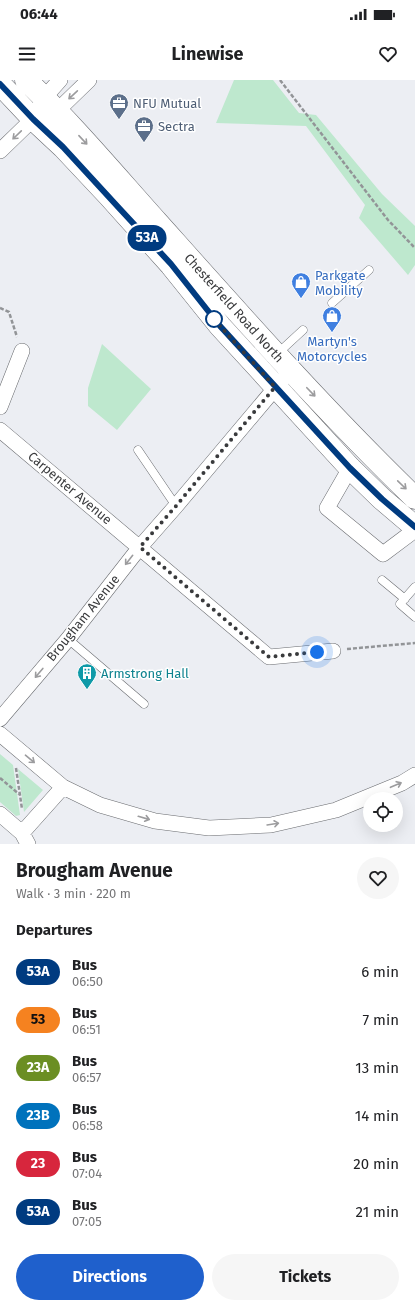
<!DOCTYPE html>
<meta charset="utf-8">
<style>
:root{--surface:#fff;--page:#f6f6f6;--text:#202124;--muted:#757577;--accent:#1f60cc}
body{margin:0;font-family:"Fira Sans",sans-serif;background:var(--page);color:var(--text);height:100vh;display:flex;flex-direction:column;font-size:15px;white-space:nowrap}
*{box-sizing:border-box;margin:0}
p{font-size:13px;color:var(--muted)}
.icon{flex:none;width:22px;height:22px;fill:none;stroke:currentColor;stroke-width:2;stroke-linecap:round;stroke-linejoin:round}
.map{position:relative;height:764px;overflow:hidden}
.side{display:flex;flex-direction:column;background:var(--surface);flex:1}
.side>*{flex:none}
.badge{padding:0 8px;border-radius:13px;font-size:14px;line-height:26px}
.tools{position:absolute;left:363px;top:712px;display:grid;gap:8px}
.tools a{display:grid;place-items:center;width:40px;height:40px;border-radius:50%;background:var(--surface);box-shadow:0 4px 16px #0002;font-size:20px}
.you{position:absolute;width:20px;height:20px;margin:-10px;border:3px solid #fff;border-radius:50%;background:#1a73e8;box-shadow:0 0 0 6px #1a73e833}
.map>.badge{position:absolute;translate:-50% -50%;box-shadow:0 0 0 2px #fff}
h2{padding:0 16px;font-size:15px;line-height:36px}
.round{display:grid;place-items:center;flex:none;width:42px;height:42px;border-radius:21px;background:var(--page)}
.summary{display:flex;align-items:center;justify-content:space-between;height:68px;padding:0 16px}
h1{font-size:19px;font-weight:700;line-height:30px}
.primary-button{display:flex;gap:8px;margin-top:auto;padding:8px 16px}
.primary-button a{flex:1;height:46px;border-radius:24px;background:var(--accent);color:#fff;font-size:16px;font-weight:700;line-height:46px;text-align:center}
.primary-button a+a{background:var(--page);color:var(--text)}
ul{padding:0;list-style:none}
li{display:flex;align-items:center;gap:12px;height:48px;padding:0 16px}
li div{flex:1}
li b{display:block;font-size:15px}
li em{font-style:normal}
li .badge{min-width:44px;font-weight:700;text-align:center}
.status{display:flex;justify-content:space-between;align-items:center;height:28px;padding:0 20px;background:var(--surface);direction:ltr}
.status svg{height:11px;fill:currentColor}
header{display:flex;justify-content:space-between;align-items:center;height:52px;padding:0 16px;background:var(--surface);font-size:18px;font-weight:700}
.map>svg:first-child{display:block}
.green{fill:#bee8ce}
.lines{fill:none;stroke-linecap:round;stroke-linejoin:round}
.lane-casing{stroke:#696b6f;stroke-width:9}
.street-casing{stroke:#696b6f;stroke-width:16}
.primary-casing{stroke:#696b6f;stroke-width:23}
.path{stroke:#929497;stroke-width:2.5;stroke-dasharray:4 2;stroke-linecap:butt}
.lane{stroke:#fff;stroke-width:8}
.street{stroke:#fff;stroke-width:15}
.primary{stroke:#fff;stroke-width:22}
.oneway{stroke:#9c9c9e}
.line-casing{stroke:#fff;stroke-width:9}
.line{stroke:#003b80;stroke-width:6}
.walk{stroke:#393a3c;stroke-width:4;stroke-dasharray:0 7.2}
.stop-dot{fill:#fff;stroke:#003b80;stroke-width:2}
.labels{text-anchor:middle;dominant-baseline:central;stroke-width:3;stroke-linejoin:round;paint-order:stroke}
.service-label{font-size:13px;fill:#4e5e75;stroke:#fff;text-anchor:start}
.shop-label{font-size:13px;fill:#366cbe;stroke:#fff;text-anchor:start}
.street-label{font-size:13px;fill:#393a3c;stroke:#fff}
.culture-label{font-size:13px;fill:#0d838f;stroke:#fff;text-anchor:start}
</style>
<div class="status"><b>06:44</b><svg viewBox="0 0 49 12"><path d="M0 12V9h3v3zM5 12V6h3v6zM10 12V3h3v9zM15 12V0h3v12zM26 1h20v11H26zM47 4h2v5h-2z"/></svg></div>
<header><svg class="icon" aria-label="menu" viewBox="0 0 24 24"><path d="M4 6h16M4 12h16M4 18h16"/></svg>Linewise<svg class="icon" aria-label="heart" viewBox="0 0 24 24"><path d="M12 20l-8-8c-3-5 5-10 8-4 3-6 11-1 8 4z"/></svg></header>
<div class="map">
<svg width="415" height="764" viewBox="0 0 415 764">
<rect width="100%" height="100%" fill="#eceef3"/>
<path class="green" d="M234 0H273L299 33 316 35 382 114 415 146V185L408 195 359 138 365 125 306 46 216 43Z
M102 264 151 309 117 350 88 326V308Z
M0 674 13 685 20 735 16 736 0 722Z
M18 689 43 710 24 732Z"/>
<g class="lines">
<defs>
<path id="lane" d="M332 223 369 190
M277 274 303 250
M138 370 176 426
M382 500 405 519
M415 507 400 524 415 537
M68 559 144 624"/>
<path id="street" d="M47 34 57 31 89 0
M0 71 33 39 44 18 60 0
M0 327 22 271
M0 350 269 577 333 571
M350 388 327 428 383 474 415 450
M0 639 68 559 140 467 176 426 282 300
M0 654 63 707 100 725 155 741 209 748 271 745 336 730 402 703 415 695
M0 734 22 753 28 764
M22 753 63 707"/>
<path id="primary" d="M26 0C72 44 114 94 157 142 241 236 324 330 415 418
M0 4 33 39 63 67 109 116 171 185 220 246 350 388 382 419 415 447"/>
</defs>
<use href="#lane" class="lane-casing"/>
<use href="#street" class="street-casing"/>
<use href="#primary" class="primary-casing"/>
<path class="path" d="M280 0 388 140 415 168
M0 228 9 232 17 257
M347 569 415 563
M16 688 22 729
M0 698 19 714"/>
<use href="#lane" class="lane"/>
<use href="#street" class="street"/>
<use href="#primary" class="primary"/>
</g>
<defs><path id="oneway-shaft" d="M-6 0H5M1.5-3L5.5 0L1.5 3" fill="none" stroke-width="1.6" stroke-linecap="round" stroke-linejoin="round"/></defs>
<g class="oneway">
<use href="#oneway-shaft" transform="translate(73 15) rotate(137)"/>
<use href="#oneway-shaft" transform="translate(17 55) rotate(136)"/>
<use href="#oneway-shaft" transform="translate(83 60) rotate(47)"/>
<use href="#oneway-shaft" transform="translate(311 312) rotate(46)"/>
<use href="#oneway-shaft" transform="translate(402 405) rotate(44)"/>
<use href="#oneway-shaft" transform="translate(129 480) rotate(128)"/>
<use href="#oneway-shaft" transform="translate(39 593) rotate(130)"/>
<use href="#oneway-shaft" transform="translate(30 679) rotate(40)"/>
<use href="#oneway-shaft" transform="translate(396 705) rotate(-23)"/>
<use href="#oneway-shaft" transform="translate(144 738) rotate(16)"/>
<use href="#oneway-shaft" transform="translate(273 744) rotate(-9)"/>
</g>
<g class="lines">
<defs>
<path id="line" d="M0 4 33 39 63 67 119 128 171 184 220 246 350 388 382 419 415 447"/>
</defs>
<use href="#line" class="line-casing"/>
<use href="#line" class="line"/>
<path class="walk" d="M214 239 210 234 220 246 275 307 176 426 140 467 269 577 317 572"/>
</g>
<defs>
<symbol id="office-pin" viewBox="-11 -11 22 30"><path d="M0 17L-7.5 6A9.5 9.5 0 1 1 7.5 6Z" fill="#5c6f8a" stroke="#fff"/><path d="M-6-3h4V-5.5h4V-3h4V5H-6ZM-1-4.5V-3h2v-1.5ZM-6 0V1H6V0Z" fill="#fff"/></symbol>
<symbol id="shop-pin" viewBox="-11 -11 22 30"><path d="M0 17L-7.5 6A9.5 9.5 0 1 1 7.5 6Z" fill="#3f7fe0" stroke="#fff"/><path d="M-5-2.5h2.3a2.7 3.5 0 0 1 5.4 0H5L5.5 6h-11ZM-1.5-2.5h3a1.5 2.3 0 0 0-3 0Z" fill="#fff"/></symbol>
<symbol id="building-pin" viewBox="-11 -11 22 30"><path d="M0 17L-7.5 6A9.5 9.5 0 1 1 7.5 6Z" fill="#0f9aa8" stroke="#fff"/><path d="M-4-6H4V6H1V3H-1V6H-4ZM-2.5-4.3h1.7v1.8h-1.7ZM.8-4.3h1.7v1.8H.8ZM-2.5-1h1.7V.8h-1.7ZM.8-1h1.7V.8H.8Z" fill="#fff"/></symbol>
</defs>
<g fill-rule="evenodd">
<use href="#office-pin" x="108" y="12" width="22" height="30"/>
<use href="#office-pin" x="133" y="35" width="22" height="30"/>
<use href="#shop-pin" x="290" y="191" width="22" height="30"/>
<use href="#shop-pin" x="321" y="225" width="22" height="30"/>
<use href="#building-pin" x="76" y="582" width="22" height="30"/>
</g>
<circle class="stop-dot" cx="214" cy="239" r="8"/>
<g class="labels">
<g class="service-label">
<text x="133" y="23">NFU Mutual</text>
<text x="158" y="46">Sectra</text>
</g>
<g class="shop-label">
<text x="315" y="195">Parkgate<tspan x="315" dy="15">Mobility</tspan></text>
<text x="332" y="261" text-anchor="middle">Martyn's<tspan x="332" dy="15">Motorcycles</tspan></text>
</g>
<g class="street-label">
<text transform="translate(234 228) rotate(48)">Chesterfield Road North</text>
<text transform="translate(70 408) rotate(40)">Carpenter Avenue</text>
<text transform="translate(83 538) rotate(-51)">Brougham Avenue</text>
</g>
<g class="culture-label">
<text x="101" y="593">Armstrong Hall</text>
</g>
</g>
</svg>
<div class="tools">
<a><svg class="icon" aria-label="locate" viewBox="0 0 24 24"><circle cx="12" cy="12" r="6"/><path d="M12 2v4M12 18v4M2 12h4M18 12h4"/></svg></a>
</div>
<div class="you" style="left:317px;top:572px"></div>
<b class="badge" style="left:147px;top:158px;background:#003b80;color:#fff">53A</b>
</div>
<section class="side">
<div class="summary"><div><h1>Brougham Avenue</h1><p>Walk · 3 min · 220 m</p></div><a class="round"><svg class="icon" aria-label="heart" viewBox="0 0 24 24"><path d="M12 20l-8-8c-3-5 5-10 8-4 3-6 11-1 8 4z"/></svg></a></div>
<h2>Departures</h2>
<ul>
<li><span class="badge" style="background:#003b80;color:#fff">53A</span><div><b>Bus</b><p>06:50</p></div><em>6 min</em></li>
<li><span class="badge" style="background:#f58220;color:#111">53</span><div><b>Bus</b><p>06:51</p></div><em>7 min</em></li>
<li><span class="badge" style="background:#6b8e23;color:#fff">23A</span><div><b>Bus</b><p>06:57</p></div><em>13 min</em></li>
<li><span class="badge" style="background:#0072bc;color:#fff">23B</span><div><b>Bus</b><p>06:58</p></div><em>14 min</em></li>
<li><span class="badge" style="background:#d7263d;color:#fff">23</span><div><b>Bus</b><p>07:04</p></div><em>20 min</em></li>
<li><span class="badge" style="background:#003b80;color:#fff">53A</span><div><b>Bus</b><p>07:05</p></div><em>21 min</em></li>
</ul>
<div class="primary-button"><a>Directions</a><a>Tickets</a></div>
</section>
